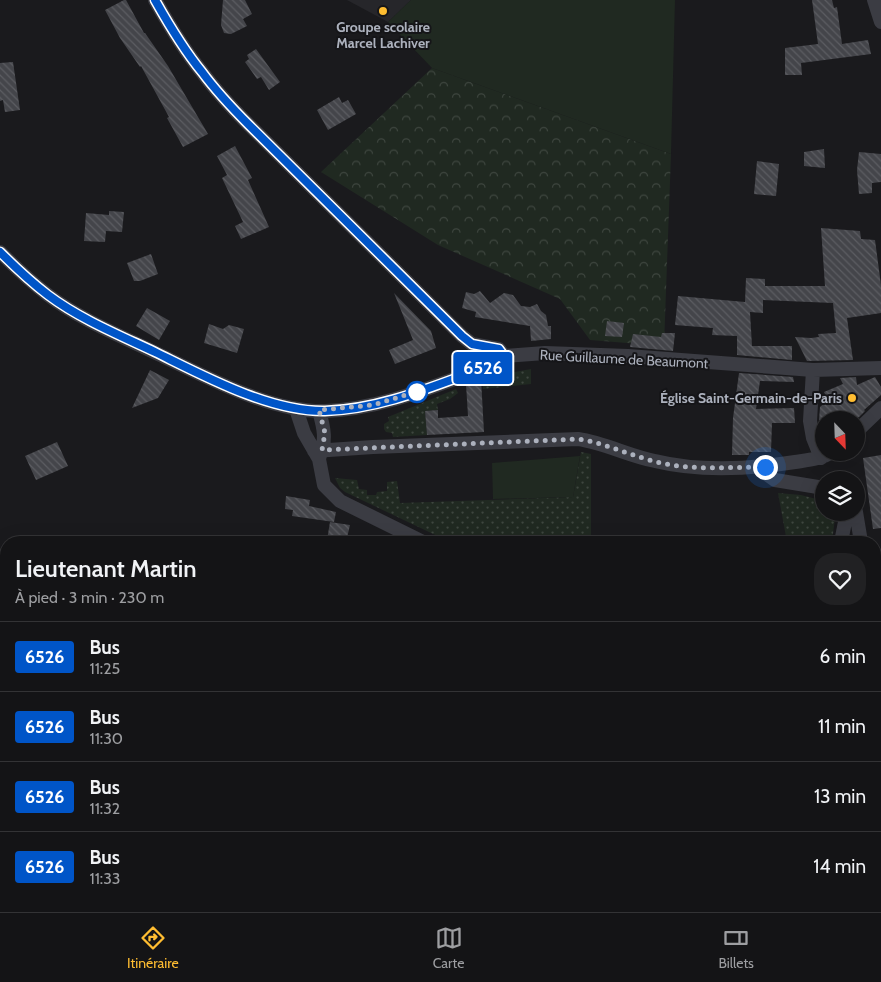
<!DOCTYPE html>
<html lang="fr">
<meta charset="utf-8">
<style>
:root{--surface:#141416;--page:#212123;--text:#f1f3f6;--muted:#9d9ea1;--line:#333335;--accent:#ffbd31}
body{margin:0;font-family:Cabin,sans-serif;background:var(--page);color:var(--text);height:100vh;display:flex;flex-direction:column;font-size:19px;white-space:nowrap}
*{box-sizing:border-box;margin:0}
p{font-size:16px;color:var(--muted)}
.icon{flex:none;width:28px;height:28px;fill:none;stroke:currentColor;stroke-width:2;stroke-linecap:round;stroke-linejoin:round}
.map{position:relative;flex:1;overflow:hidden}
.sheet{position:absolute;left:0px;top:536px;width:881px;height:376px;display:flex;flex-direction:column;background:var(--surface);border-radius:20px 20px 0 0;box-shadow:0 5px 20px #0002,0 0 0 1px var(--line)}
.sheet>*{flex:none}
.badge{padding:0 10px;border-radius:4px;font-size:18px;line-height:32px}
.needle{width:32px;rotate:157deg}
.tools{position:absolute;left:815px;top:411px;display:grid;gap:10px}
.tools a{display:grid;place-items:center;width:50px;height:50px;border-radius:50%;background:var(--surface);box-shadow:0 5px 20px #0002,0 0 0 1px var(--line);font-size:25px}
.you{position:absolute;width:25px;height:25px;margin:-12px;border:4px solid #fff;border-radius:50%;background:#1a73e8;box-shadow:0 0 0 8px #1a73e833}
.map>.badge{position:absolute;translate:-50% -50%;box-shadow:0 0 0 2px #fff}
.round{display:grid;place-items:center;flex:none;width:52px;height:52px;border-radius:20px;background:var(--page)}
.head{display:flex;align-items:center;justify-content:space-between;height:85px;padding:0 15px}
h1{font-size:24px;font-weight:600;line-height:38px}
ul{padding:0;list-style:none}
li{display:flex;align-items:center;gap:15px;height:70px;padding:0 15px;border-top:1px solid var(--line)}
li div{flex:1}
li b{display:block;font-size:19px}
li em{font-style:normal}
li .badge{min-width:55px;font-weight:700;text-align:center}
.menu{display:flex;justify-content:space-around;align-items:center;height:70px;border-top:1px solid var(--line);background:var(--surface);font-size:14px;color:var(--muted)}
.menu a{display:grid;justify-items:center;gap:2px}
.menu .selected{color:var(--accent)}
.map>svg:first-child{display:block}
.built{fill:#26262a}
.industrial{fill:url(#industrial-furrows)}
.grass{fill:url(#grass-dots)}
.forest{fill:url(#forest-crowns)}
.green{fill:#202921}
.building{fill:url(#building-back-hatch)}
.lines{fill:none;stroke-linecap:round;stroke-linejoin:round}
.street{stroke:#3b3c43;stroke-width:14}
.secondary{stroke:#494b53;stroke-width:20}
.primary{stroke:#575962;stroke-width:22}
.line-casing{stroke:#fff;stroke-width:11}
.line{stroke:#0055c8;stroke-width:8}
.walk{stroke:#acb1bd;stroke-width:5;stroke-dasharray:0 9}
.poi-dot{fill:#ffbd31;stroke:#151518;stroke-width:2}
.stop-dot{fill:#fff;stroke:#0055c8;stroke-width:2.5}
.labels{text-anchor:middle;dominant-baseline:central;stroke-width:4;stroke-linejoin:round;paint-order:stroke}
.poi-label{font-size:14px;font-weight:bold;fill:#acb1bd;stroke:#151518}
.street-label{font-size:14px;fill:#acb1bd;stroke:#151518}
</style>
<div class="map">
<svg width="881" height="912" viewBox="0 0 881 912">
<defs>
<pattern id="industrial-furrows" width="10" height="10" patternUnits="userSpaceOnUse" patternTransform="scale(1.25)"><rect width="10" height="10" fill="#26262a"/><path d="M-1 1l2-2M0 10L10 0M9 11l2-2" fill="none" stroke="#434347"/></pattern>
<pattern id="grass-dots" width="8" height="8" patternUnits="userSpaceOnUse" patternTransform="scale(1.25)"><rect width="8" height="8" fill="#202921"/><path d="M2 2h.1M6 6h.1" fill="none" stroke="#3e463f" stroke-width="1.8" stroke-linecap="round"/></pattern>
<pattern id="forest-crowns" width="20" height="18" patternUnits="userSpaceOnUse" patternTransform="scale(1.25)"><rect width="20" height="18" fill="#202921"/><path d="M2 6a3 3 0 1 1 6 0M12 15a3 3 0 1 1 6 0" fill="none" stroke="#3e463f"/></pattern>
<pattern id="building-back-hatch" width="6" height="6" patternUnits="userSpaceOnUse" patternTransform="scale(1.25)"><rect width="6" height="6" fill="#44454a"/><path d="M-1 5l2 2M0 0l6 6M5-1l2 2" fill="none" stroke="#5c5d62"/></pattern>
</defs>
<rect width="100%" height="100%" fill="#1a1a1d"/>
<path class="built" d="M347 0H411L388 22Z"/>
<path class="industrial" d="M0 657 6 666V803L0 808Z"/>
<path class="grass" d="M531 369V384L483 389 482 378Z
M456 389 458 393 450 399 437 404 438 410 425 411 427 435 393 437 392 433 386 432 384 429V424L389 421 388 417Z
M581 452 591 454V542H450L345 492 340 488 335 478 357 480 359 489 367 490V495H376L377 492 387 491V482L397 481 400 503 573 497Z
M778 493 801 495 824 501V512L834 513 835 518 832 542H787Z"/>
<path class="forest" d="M432 68 671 154 664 346 590 340 560 299 438 245 321 172Z"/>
<path class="green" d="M411 0H675L671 154 432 68 388 22Z
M580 456 573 497 493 499 492 463Z"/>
<path class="building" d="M124 0H126L144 33H145L168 66 208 134 183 147 167 118 169 117 141 66 140 67 120 38 105 10Z
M223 0H245L252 14 243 19 247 26 231 34 224 33 221 25Z
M812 0H832L834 8 837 7 842 44 868 40 871 54 801 63 802 75H785V48L818 44Z
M256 49 280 82 269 90 261 77 257 79 245 62 249 59 247 55Z
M13 62 20 110 5 112 3 100 0 101V63Z
M339 97 342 103 348 100 356 114 328 130 317 110Z
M235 146 252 178 248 180 269 227 241 239 235 226 243 222 222 178 227 175 217 156Z
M824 149 825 168 804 166V152Z
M859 152 881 154V182L872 183V193L859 194 857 170Z
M757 161 779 164 776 196 754 194Z
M109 211 124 212 122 232 106 231 105 242 84 241 86 213 109 215Z
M821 228 860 231 861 239 875 240 881 285V313L847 318 853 360 807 361 795 337 811 338 819 337 818 334 836 333 833 303 763 300V313L750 312 752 346H792V360L737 355V336L712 335 713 328 675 325 678 296 745 302 746 278 765 279V286H825Z
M151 254 158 274 140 281H134L127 263Z
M480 291 490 303 504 293 513 295 521 306 530 307 537 304 541 311 546 315 548 326H551V339L531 341 530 326 475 317 476 312 462 308 466 292 474 294Z
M394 293 431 331 436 348 395 364 389 350 413 340Z
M147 308 170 321 159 340 136 326Z
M607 321 624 323 622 337 605 336Z
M209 324 223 329 229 325 244 329 237 353 204 343Z
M662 333H675L673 351 630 347 633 334 661 337Z
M150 370 169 380 158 398 132 408Z
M739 373 793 377 794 382 760 381 756 409 794 408 795 423H772L771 452H749V455H732L733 418Z
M856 377 857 385 875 377 881 387V395L864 410 865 411 859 417 852 420H819L820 407 828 400 824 392 843 384 840 378Z
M481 379 484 432 427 435 425 411 438 410V418L468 416 466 384Z
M57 442 68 466 36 480 25 456Z
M881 455V528L873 529 863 458Z
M286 496 310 500 309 506 336 512 334 522 292 516 293 510 285 509Z
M330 522 350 525 346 542 327 540Z"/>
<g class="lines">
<path class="street" d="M155 0C169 25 184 50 202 72 216 91 232 108 249 125L462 336 472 344 499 349 504 356
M874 0 881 22
M0 252C15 267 31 282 48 295 81 320 121 336 158 354 207 377 270 412 325 411 384 409 438 384 493 365L498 362 504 356 545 353 628 356 813 370 881 368
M813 370 810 421 813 438 821 458
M296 409 304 433 319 459 324 485 340 501 423 542
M319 411C324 428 327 441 319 458
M856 432 881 408
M314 451 373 447 578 439C605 443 629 456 655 461 700 472 750 469 795 462 808 460 821 459 832 452
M765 467 768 475 775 480 824 488
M856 512 861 542
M841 542 847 512
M0 580 6 578
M875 690 881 753
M875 835 881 831
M536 906 538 912
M762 906 765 912
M710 912 727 906"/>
<path class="secondary" d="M204 906 208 912
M141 912 146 906"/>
<path class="primary" d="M0 621 6 630
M92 912 95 906
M120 912 124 906"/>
</g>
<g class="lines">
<defs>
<path id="line" d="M0 252C15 267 31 282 48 295 80 319 119 335 155 352 204 376 270 412 325 411 384 409 438 384 492 365L498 362 504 356 499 349 472 344 462 336 249 125C232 108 216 91 202 72 184 50 169 25 155 0"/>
</defs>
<use href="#line" class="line-casing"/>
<use href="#line" class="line"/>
<path class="walk" d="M417 392 419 391 373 405 319 410 325 433 322 450 578 439C604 443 627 454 653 461 688 471 728 467 765 467"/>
</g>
<g class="poi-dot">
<circle cx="383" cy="11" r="5"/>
<circle cx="852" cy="398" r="5"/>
</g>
<circle class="stop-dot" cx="417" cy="392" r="10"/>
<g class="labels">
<g class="poi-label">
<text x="383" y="27">Groupe scolaire<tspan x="383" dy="16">Marcel Lachiver</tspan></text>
<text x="842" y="398" text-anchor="end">Église Saint-Germain-de-Paris</text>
</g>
<g class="street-label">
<text transform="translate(624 359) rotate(3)">Rue Guillaume de Beaumont</text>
</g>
</g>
</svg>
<div class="tools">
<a><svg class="needle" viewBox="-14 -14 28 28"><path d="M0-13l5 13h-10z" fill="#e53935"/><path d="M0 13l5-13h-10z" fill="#9d9ea1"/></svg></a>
<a><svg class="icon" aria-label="layers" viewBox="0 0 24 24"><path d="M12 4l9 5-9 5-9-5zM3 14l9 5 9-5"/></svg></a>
</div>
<div class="you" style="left:765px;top:467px"></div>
<b class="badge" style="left:483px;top:368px;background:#0055c8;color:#fff">6526</b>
<section class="sheet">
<div class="head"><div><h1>Lieutenant Martin</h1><p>À pied · 3 min · 230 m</p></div><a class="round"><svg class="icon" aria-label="heart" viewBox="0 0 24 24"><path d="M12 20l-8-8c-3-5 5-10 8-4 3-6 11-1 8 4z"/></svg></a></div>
<ul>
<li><span class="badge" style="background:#0055c8;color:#fff">6526</span><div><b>Bus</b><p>11:25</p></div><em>6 min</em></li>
<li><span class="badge" style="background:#0055c8;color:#fff">6526</span><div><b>Bus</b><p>11:30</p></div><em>11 min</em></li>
<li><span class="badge" style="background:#0055c8;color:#fff">6526</span><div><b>Bus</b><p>11:32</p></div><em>13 min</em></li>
<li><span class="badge" style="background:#0055c8;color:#fff">6526</span><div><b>Bus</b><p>11:33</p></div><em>14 min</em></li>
</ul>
</section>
</div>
<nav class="menu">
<a class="selected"><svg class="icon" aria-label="directions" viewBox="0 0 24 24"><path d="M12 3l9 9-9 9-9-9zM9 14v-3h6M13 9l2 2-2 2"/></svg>Itinéraire</a>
<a><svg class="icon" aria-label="map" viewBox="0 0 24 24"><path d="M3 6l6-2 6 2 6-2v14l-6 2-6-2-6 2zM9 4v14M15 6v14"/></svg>Carte</a>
<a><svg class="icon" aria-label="tickets" viewBox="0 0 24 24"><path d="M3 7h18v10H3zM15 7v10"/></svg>Billets</a>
</nav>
